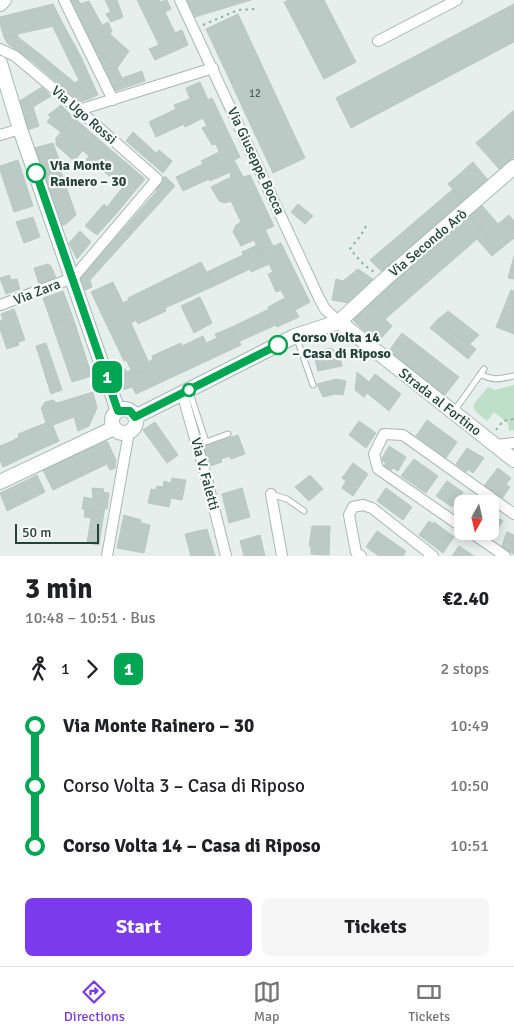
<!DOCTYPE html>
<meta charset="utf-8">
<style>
:root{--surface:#fff;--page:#f6f6f6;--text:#202124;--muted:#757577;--line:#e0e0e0;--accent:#7c3aed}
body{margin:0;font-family:Signika,sans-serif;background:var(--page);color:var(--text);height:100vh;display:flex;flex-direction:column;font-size:19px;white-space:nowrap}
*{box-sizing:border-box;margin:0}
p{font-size:16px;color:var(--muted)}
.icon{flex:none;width:28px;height:28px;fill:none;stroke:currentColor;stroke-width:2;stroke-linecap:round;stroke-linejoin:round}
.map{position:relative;height:556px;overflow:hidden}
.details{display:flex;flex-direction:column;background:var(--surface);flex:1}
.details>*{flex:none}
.badge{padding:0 10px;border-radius:8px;font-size:18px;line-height:32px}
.needle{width:32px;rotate:188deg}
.tools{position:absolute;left:454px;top:495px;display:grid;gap:10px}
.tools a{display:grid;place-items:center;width:45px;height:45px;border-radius:8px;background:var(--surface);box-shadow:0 2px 12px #0003;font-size:25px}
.scale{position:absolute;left:15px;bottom:12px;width:84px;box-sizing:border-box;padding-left:5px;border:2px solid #24423a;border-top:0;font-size:14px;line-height:18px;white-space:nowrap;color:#24423a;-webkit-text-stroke:4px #f7fbf9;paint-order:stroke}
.map>.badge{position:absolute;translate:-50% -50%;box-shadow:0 0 0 2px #fff}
.legs{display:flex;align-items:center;gap:8px;height:55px;padding:0 25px;font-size:16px}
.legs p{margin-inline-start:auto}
.headline{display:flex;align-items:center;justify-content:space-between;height:85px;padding:0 25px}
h1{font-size:28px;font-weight:700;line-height:38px}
.action{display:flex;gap:10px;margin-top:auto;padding:10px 25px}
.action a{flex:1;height:58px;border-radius:8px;background:var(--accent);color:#fff;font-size:20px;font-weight:700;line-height:58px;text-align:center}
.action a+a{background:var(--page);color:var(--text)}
ul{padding:0 25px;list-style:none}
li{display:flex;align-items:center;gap:18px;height:60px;font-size:19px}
li i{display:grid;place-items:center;width:8px;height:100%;margin:0 6px;background:currentColor}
li i::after{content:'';width:12px;height:12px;margin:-6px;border:4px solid;border-radius:50%;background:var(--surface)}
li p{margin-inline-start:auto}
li:first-child i{background:linear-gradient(#0000 50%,currentColor 0)}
li:last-child i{background:linear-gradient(currentColor 50%,#0000 0)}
.tab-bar{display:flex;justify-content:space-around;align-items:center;height:70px;border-top:1px solid var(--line);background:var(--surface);font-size:14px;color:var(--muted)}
.tab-bar a{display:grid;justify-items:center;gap:2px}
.tab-bar .current{color:var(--accent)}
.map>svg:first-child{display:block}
.green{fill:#bfe0c8}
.building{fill:#bbcac4;stroke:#b8c9c2}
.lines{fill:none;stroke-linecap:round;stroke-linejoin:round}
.lane-casing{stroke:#a8b8b2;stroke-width:7}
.street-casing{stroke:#a8b8b2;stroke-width:12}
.secondary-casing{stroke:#a4bbb3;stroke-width:16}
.path{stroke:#86b3a5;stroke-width:2;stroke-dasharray:2.5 4;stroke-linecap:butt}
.lane{stroke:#fff;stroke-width:5}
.street{stroke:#fff;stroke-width:10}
.secondary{stroke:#fff;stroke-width:14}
.line-1-casing{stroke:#fff;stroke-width:11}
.line-1{stroke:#00a651;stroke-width:8}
.stop-1-dot{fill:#fff;stroke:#00a651;stroke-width:2.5}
.labels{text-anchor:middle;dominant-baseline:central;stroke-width:4.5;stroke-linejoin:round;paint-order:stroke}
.number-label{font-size:11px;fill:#4a645c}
.street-label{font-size:14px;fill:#24423a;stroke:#f7fbf9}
.stop-label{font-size:14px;font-weight:bold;fill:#24423a;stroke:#f7fbf9;text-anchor:start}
</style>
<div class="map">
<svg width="514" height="556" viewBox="0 0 514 556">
<rect width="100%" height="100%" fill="#e6efeb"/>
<path class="green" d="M514 385V430L509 431 508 423 494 412 487 421 476 412 473 405 488 387 495 390Z"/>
<path class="building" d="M68 0H78L81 4 89 1 102 25 84 36Z
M105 0H117L123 17 111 22 106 14 111 12Z
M137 0H159L160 2 167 0 171 9 165 12 175 33 182 30 188 45 155 60 149 49 159 45Z
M187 0H251L195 17Z
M289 0H324L356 62 324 79 284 2Z
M53 4 63 24 4 37 0 24V17Z
M514 4V42L351 128 336 98Z
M238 14 305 158 273 173 206 29Z
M108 22 112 31 110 34 129 51 118 67 89 44 84 36Z
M63 24 81 57 70 62 53 27Z
M17 34 19 38 40 54 33 62 7 43 4 37Z
M89 44 118 67 110 79Z
M40 54 75 83 68 92 33 62Z
M81 57 98 95 89 99 83 88 78 91 73 84 79 80 70 62Z
M117 68 122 78 142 71 145 81 115 91 110 79Z
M200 82 208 100 212 98 240 157 234 160 243 177 250 175 274 226 265 230 273 246 260 252 254 240 241 246 233 232 236 225 241 222 231 201 225 203 219 201 211 187 231 177 230 172 210 181 209 179 183 191 176 177 203 164 201 161 219 152 216 144 212 145 202 128 207 126 203 118 185 127 184 124 156 137 149 122 176 109 174 105 190 99 186 88Z
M73 84 78 91 83 88 89 99 79 102 68 92Z
M42 87 51 96 33 107 39 126 28 130 18 102Z
M61 105 74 118 61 132 47 122 51 117 48 115Z
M514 110V157L500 170 476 143Z
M74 118 95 136 74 161 56 145V138Z
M133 132 156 153 159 150 172 161 163 173 126 141Z
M95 136 111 150 96 168 86 160 89 156 82 150Z
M53 143 63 171 44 177 34 148Z
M111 150 130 166 117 182 97 166Z
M18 160 33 206 14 212 0 170V166Z
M473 162 488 180 463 201 448 184Z
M130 166 145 179 115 215 107 207 126 183 120 178Z
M61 172 76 215 66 224 60 226 43 178Z
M165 176 175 186 90 280 92 287 85 290 80 278 157 191 154 189Z
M453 189 463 201 455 208 445 196Z
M445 196 455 208 382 272 370 260Z
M479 202 498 224 509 215 514 221V238L499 250 467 213Z
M104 204 115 215 97 235 85 226Z
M298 204 313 216 305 224 291 212Z
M467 213 499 250 492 256 477 239 399 307 381 287Z
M33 217 40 237 24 243 16 222Z
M80 231 91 242 77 259 69 243Z
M281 243 310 302 295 310 299 317 277 327 276 325 240 341 232 327 269 309 268 307 285 298 281 290 276 292 268 274 273 272 269 264 251 272 250 269 214 286 207 272 243 255 242 252 257 245 260 252Z
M514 256V279L508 278Z
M201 262 214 286 165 308 166 311 138 324 136 320 131 323 149 363 145 365 147 369 134 375 126 360 124 361 91 292 113 282 123 303 129 300 128 298Z
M48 264 51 266 56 278 39 284 34 268Z
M358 269 374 280 349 303 332 300 336 279 343 281Z
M9 275 11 280 17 279 20 289 6 294 0 278Z
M381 287 399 307 385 319 392 326 377 343 353 320 352 314Z
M511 290 514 291V334L496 327Z
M63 291 73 318 52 324 43 298Z
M200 297 212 323 194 333 181 306Z
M14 309 25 340 18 342 19 345 7 349 0 329V321L3 319 1 314Z
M448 311 479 335 469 345 437 320Z
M73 318 92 376 72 382 52 324Z
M437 320 476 349 468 359 430 328Z
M232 327 241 345 136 394 132 387 123 390 115 374 125 369 127 372 131 370 134 375 147 369 145 365 153 359 152 356 181 343 182 346 203 336 206 343 217 338 215 334Z
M402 333 459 377 444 396 388 352Z
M46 343 62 390 51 394 36 346Z
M331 348 339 354 342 366 318 371 313 352Z
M357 372 369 382 375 374 401 394 389 411 367 393 364 397 355 390Z
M336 379 346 381 343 395 335 394 323 397 317 384Z
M93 392 97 408 89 426 78 431 74 417 53 425 51 421 46 423 41 408 45 402 53 400 57 403Z
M427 420 457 442 446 458 416 436Z
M51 421 59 441 37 451 28 430Z
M359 421 376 433 366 448 349 435Z
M155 422 178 455 167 463 143 430Z
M28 430 37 451 20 459 12 441 19 437 18 434Z
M238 435 245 454 231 459 230 456 221 459 222 462 207 467 201 447Z
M12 441 20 459 3 467 0 460V446Z
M107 441 116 460 115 468 110 470 107 464 82 476 73 456Z
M389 446 406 457 398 471 393 468 391 470 384 466 386 463 381 460Z
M467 448 484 458 473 473 468 469 466 472 456 464Z
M73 456 82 476 53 490 43 470Z
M414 459 438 476 426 493 401 476Z
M353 463 368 474 353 496 342 488 346 481 342 478Z
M498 468 511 478 506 484 510 487 501 500 483 487Z
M37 475 45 492 25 502 17 485Z
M310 475 323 489 309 501 295 487Z
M172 478 186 480 182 500 171 498 169 507 148 503 151 489 156 490 157 486 163 487 164 481 171 483Z
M447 481 463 492 452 507 436 496Z
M17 485 25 502 7 511 0 493Z
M92 488 104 489 103 492 109 493 107 509 105 508 104 512 82 509 84 497 93 499Z
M242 488 250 517 229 523 222 494Z
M386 488 412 507 403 520 377 501Z
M85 509 104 512 99 545 87 543 91 518 84 517Z
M490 513 503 521 494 534 490 531Z
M124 515 141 520V523L150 525 144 553 117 548Z
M429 521 433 524 434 522 454 537 443 553 419 535Z
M312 526H330L329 555 311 554V546H309Z
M207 529 215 556H191L185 534Z
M377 531 406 551 403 556H379L366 547Z
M507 532 514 535V554L501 548Z
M260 535 265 556H244L240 541Z
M459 546 474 556H452Z"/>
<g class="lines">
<defs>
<path id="lane" d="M296 336 313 385
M480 374C494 381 499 379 514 376
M189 390 206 442 228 434
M455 410 484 369
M271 494 287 499 304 511"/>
<path id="street" d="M64 0 113 100
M180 0 319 298 325 309 336 319
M378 41 457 0
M0 49 15 56 79 110 157 179 73 278 0 305
M79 110 213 68
M0 135 20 129
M182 393 207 480 226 556
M495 445 514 443
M271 494 282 556
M462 527 378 469 374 454 384 434 403 435 514 514
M469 531 505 556
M107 556 129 432
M361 556 356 552 349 515 353 507 363 505 372 508 433 556"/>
<path id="secondary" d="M0 4 4 0
M0 63 20 129 118 411
M342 319 383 281 514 167
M342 324 514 460
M112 421a12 12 0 1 1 24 0a12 12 0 1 1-24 0Z
M135 417 295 336 335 323
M0 482 114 428"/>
</defs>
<use href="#lane" class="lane-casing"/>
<use href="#street" class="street-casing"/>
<use href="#secondary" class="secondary-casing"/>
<path class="path" d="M203 25 238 10 255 9
M366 226 361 235 350 249 364 265 374 272
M496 430 503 421 514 419"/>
<use href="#lane" class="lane"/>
<use href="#street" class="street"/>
<use href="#secondary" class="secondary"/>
</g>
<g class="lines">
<defs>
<path id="line-1" d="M36 173 118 411H130L135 417 278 345"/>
</defs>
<use href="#line-1" class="line-1-casing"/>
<use href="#line-1" class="line-1"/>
</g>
<g class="stop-1-dot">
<circle cx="36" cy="173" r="9"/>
<circle cx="278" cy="345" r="9"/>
<circle cx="189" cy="390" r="6"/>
</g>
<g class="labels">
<g class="number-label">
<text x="255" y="93">12</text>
</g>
<g class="street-label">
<text transform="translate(84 115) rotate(41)">Via Ugo Rossi</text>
<text transform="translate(256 161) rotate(65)">Via Giuseppe Bocca</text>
<text transform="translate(428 243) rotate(-40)">Via Secondo Arò</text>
<text transform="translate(37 292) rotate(-21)">Via Zara</text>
<text transform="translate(440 402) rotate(38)">Strada al Fortino</text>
<text transform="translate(205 474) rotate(75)">Via V. Faletti</text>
</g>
<g class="stop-label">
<text x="50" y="165">Via Monte<tspan x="50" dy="16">Rainero – 30</tspan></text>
<text x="292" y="337">Corso Volta 14<tspan x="292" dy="16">– Casa di Riposo</tspan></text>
</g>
</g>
</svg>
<div class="tools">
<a><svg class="needle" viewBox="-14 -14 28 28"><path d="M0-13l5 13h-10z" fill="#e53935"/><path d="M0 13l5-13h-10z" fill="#757577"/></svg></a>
</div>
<div class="scale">50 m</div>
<b class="badge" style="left:107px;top:377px;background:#00a651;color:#fff">1</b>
</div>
<section class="details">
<div class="headline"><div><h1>3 min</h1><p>10:48 – 10:51 · Bus</p></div><b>€2.40</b></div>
<div class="legs"><svg class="icon" aria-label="walk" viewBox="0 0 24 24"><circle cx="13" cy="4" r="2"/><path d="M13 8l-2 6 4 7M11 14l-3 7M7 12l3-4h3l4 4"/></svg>1<svg class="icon" aria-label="forward" viewBox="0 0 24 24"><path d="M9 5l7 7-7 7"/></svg><b class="badge" style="background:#00a651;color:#fff">1</b><p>2 stops</p></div>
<ul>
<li><i style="color:#00a651"></i><b>Via Monte Rainero – 30</b><p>10:49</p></li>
<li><i style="color:#00a651"></i><span>Corso Volta 3 – Casa di Riposo</span><p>10:50</p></li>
<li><i style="color:#00a651"></i><b>Corso Volta 14 – Casa di Riposo</b><p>10:51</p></li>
</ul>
<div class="action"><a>Start</a><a>Tickets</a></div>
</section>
<nav class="tab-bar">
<a class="current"><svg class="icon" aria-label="directions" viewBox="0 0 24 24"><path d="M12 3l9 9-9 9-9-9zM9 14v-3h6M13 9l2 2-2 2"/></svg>Directions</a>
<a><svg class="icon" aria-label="map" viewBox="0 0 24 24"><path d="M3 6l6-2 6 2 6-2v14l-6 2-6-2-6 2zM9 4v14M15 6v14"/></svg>Map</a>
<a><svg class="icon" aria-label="tickets" viewBox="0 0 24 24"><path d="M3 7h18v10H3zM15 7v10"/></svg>Tickets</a>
</nav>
